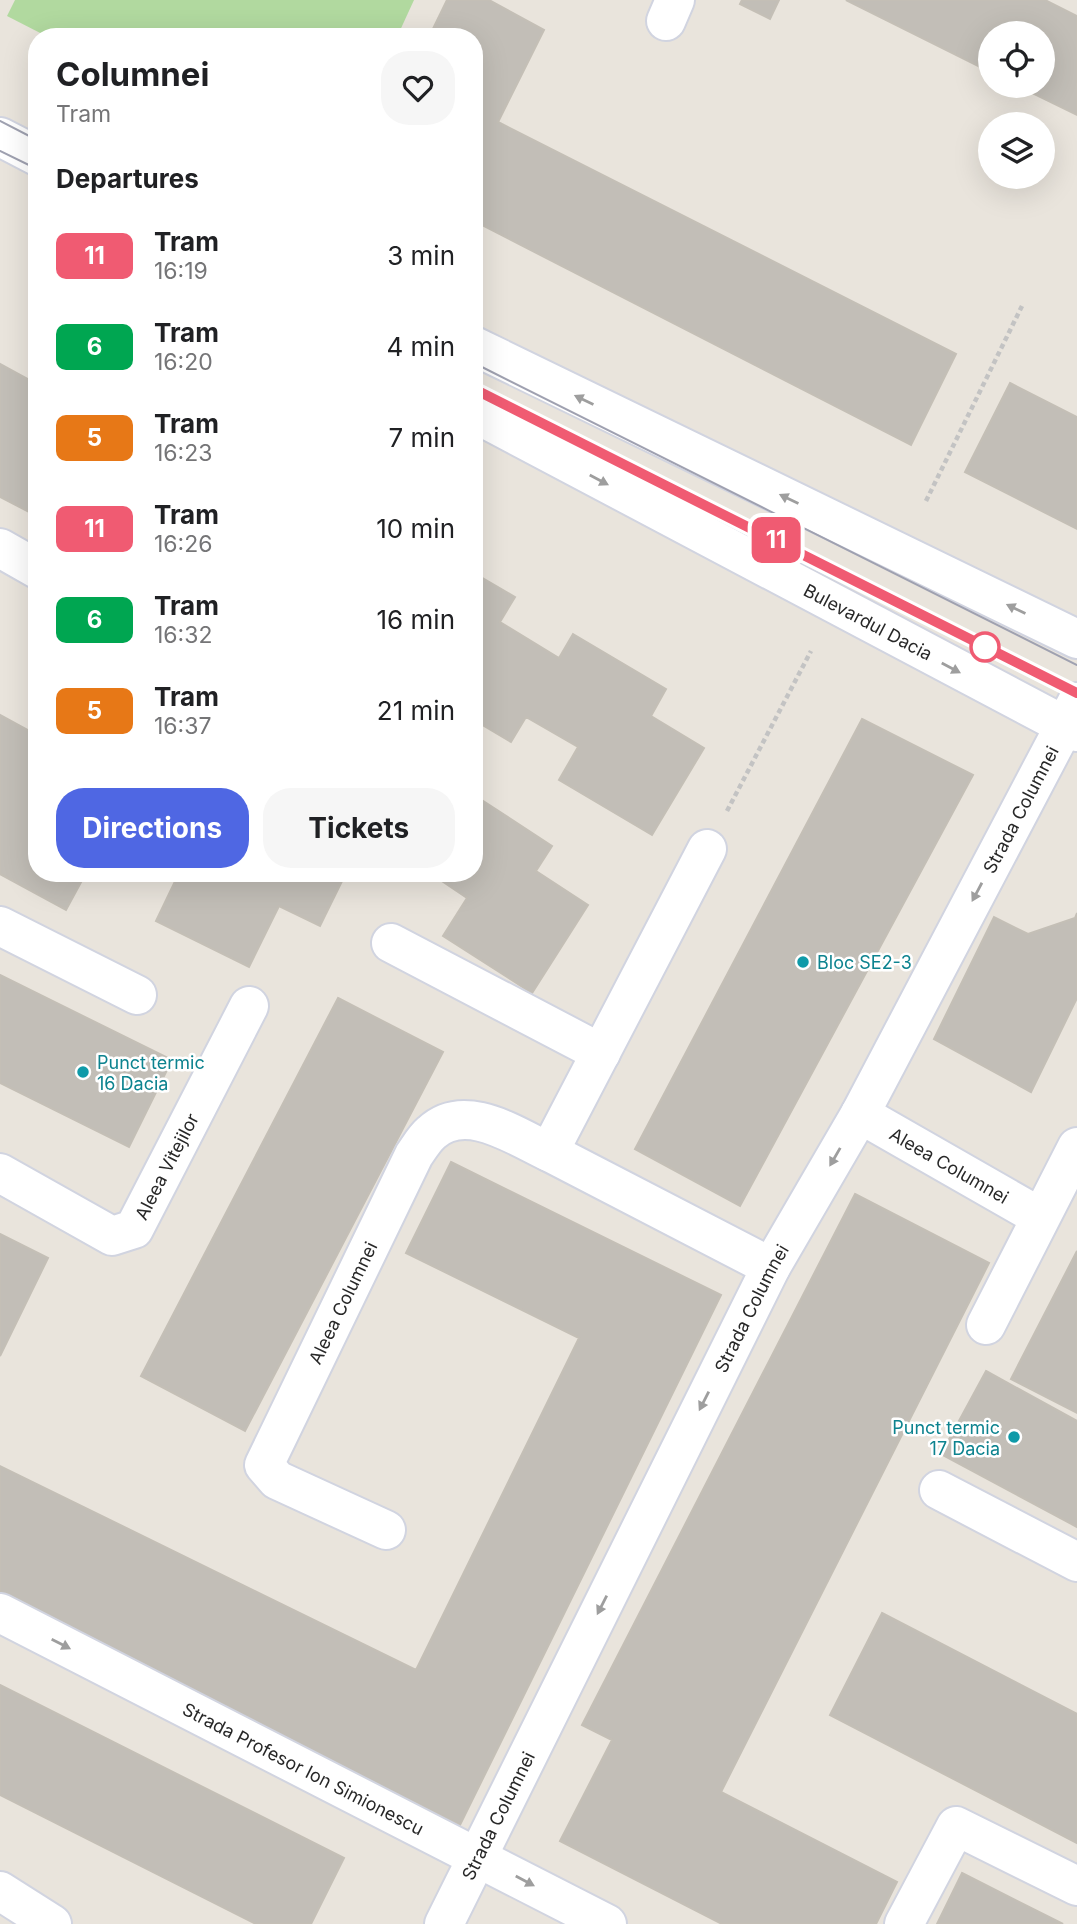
<!DOCTYPE html>
<style>
:root{--surface:#fff;--page:#f6f6f6;--text:#202124;--muted:#757577;--accent:#4f67e3}
body{margin:0;font-family:Inter,sans-serif;background:var(--page);color:var(--text);height:100vh;display:flex;flex-direction:column;font-size:26px;white-space:nowrap}
*{box-sizing:border-box;margin:0}
p{font-size:23px;color:var(--muted)}
.icon{flex:none;width:38px;height:38px;fill:none;stroke:currentColor;stroke-width:2;stroke-linecap:round;stroke-linejoin:round}
.map{position:relative;flex:1;overflow:hidden}
.drawer{position:absolute;left:28px;top:28px;width:455px;height:854px;display:flex;flex-direction:column;background:var(--surface);border-radius:28px;box-shadow:0 7px 28px #0002}
.drawer>*{flex:none}
.badge{padding:0 14px;border-radius:10px;font-size:24px;line-height:46px}
.tools{position:absolute;left:978px;top:21px;display:grid;gap:14px}
.tools a{display:grid;place-items:center;width:77px;height:77px;border-radius:50%;background:var(--surface);box-shadow:0 7px 28px #0002;font-size:35px}
.map>.badge{position:absolute;translate:-50% -50%;box-shadow:0 0 0 4px #fff}
h2{padding:0 28px;font-size:26px;line-height:63px}
.round{display:grid;place-items:center;flex:none;width:74px;height:74px;border-radius:28px;background:var(--page)}
.overview{display:flex;align-items:center;justify-content:space-between;height:119px;padding:0 28px}
h1{font-size:33px;font-weight:700;line-height:52px}
.action{display:flex;gap:14px;margin-top:auto;padding:14px 28px}
.action a{flex:1;height:80px;border-radius:28px;background:var(--accent);color:#fff;font-size:28px;font-weight:700;line-height:80px;text-align:center}
.action a+a{background:var(--page);color:var(--text)}
ul{padding:0;list-style:none}
li{display:flex;align-items:center;gap:21px;height:91px;padding:0 28px}
li div{flex:1}
li b{display:block;font-size:26px}
li em{font-style:normal}
li .badge{min-width:77px;font-weight:700;text-align:center}
.map>svg:first-child{display:block}
.green{fill:#b1d99f}
.building{fill:#c2beb7;stroke:#c4bfb6;stroke-width:2}
.lines{fill:none;stroke-linecap:round;stroke-linejoin:round}
.minor-casing{stroke:#d1d4e0;stroke-width:42}
.path{stroke:#c3c3c3;stroke-width:4.5;stroke-dasharray:5 3.5;stroke-linecap:butt}
.minor{stroke:#fff;stroke-width:38}
.tram{stroke:#9fa1b0;stroke-width:2}
.oneway{fill:#9e9e9e}
.line-casing{stroke:#fff;stroke-width:16}
.line{stroke:#f05b72;stroke-width:10}
.stop-dot{fill:#fff;stroke:#f05b72;stroke-width:3.5}
.culture-dot{fill:#0f9aa8;stroke:#fff;stroke-width:2.5}
.labels{text-anchor:middle;dominant-baseline:central;stroke-width:5;stroke-linejoin:round;paint-order:stroke}
.street-label{font-size:18px;fill:#282828;stroke:#fff}
.culture-label{font-size:18px;fill:#0d838f;stroke:#fff;text-anchor:start}
</style>
<div class="map">
<svg width="1077" height="1924" viewBox="0 0 1077 1924">
<rect width="100%" height="100%" fill="#e9e4dc"/>
<path class="green" d="M15 0H414L397 37H48L7 16Z"/>
<path class="building" d="M447 0H489L544 30 498 122 956 354 911 445 474 221V37H429Z
M742 0H779L770 19 740 4Z
M846 0H1045L1077 16V115L1018 86H1043V33H990V72Z
M0 364 37 384V516L0 497Z
M1010 383 1077 417V529L965 472Z
M474 573 515 597 500 622 559 658 573 634 666 689 651 716 704 748 652 835 559 780 578 747 526 717 511 742 474 720Z
M0 715 37 735V873H86L66 910 0 874Z
M862 719 973 775 740 1206 635 1149Z
M474 795 552 846 536 871 588 905 532 993 443 936 467 898 430 873H474Z
M179 873H346L320 926 279 906 249 967 156 921Z
M1077 913V998L1031 1092 934 1039 994 917 1028 934 1075 918Z
M0 975 172 1060 129 1147 0 1083Z
M338 998 443 1052 245 1431 141 1376Z
M451 1162 721 1295 460 1825 0 1599V1466L416 1670 579 1338 406 1253Z
M855 1194 989 1263 721 1792 897 1882 876 1924H722L560 1841 612 1740 582 1725Z
M0 1234 48 1258 0 1356Z
M1077 1251V1413L1011 1379Z
M986 1371 1077 1421V1527L941 1454Z
M882 1613 1077 1714V1843L830 1715Z
M0 1685 344 1858 311 1924H256L0 1795Z
M962 1873 1063 1924H937Z"/>
<g class="lines">
<defs>
<g id="minor">
<path d="M666 21 675 0"/>
<path d="M0 137 37 156"/>
<path d="M474 346 1077 639"/>
<path id="s1" d="M474 413 1077 732"/>
<path d="M0 548 37 569"/>
<path d="M0 926 137 995"/>
<path d="M391 943 601 1053"/>
<path id="s2" d="M860 1114 1040 1217"/>
<path d="M549 1152 771 1267"/>
<path id="s3" d="M0 1173 112 1236 134 1229 249 1006"/>
<path d="M986 1325 1077 1147"/>
<path d="M939 1490 1077 1562"/>
<path id="s4" d="M386 1530 277 1480 264 1465 414 1155C419 1148 424 1139 431 1133 465 1101 515 1136 549 1152L707 849"/>
<path id="s5" d="M0 1613 607 1924"/>
<path d="M0 1891 52 1924"/>
<path id="s6" d="M444 1924 771 1267 860 1114 1077 702"/>
<path d="M904 1924 956 1826 1077 1886"/>
</g>
</defs>
<use href="#minor" class="minor-casing"/>
<path class="path" d="M926 501 1022 306
M727 811 811 651"/>
<use href="#minor" class="minor"/>
<path class="tram" d="M0 121 37 140
M0 151 37 169
M474 363 1077 665
M474 389 1077 694"/>
</g>
<defs><path id="oneway-solid" d="M-6-.8H1V-3.2L6.5 0L1 3.2V.8H-6Z" transform="scale(1.75)"/></defs>
<g class="oneway">
<use href="#oneway-solid" transform="translate(584 400) rotate(-154)"/>
<use href="#oneway-solid" transform="translate(599 480) rotate(28)"/>
<use href="#oneway-solid" transform="translate(789 499) rotate(-154)"/>
<use href="#oneway-solid" transform="translate(1016 609) rotate(-154)"/>
<use href="#oneway-solid" transform="translate(951 668) rotate(28)"/>
<use href="#oneway-solid" transform="translate(977 892) rotate(118)"/>
<use href="#oneway-solid" transform="translate(835 1157) rotate(120)"/>
<use href="#oneway-solid" transform="translate(704 1401) rotate(117)"/>
<use href="#oneway-solid" transform="translate(602 1605) rotate(117)"/>
<use href="#oneway-solid" transform="translate(61 1644) rotate(27)"/>
<use href="#oneway-solid" transform="translate(525 1881) rotate(28)"/>
</g>
<g class="lines">
<defs>
<path id="line" d="M474 389 1077 693"/>
</defs>
<use href="#line" class="line-casing"/>
<use href="#line" class="line"/>
</g>
<circle class="stop-dot" cx="985" cy="647" r="14"/>
<g class="culture-dot">
<circle cx="803" cy="962" r="7"/>
<circle cx="83" cy="1072" r="7"/>
<circle cx="1014" cy="1437" r="7"/>
</g>
<g class="labels">
<g class="street-label">
<text stroke="none"><textPath href="#s1" startOffset="446">Bulevardul Dacia</textPath></text>
<text stroke="none"><textPath href="#s6" startOffset="1255">Strada Columnei</textPath></text>
<text stroke="none"><textPath href="#s2" startOffset="103">Aleea Columnei</textPath></text>
<text stroke="none"><textPath href="#s3" startOffset="222">Aleea Vitejilor</textPath></text>
<text stroke="none"><textPath href="#s4" startOffset="320">Aleea Columnei</textPath></text>
<text stroke="none"><textPath href="#s6" startOffset="688">Strada Columnei</textPath></text>
<text stroke="none"><textPath href="#s5" startOffset="341">Strada Profesor Ion Simionescu</textPath></text>
<text stroke="none"><textPath href="#s6" startOffset="121">Strada Columnei</textPath></text>
</g>
<g class="culture-label">
<text x="817" y="962">Bloc SE2-3</text>
<text x="97" y="1062">Punct termic<tspan x="97" dy="21">16 Dacia</tspan></text>
<text x="1000" y="1427" text-anchor="end">Punct termic<tspan x="1000" dy="21">17 Dacia</tspan></text>
</g>
</g>
</svg>
<div class="tools">
<a><svg class="icon" aria-label="locate" viewBox="0 0 24 24"><circle cx="12" cy="12" r="6"/><path d="M12 2v4M12 18v4M2 12h4M18 12h4"/></svg></a>
<a><svg class="icon" aria-label="layers" viewBox="0 0 24 24"><path d="M12 4l9 5-9 5-9-5zM3 14l9 5 9-5"/></svg></a>
</div>
<b class="badge" style="left:776px;top:540px;background:#f05b72;color:#fff">11</b>
<section class="drawer">
<div class="overview"><div><h1>Columnei</h1><p>Tram</p></div><a class="round"><svg class="icon" aria-label="heart" viewBox="0 0 24 24"><path d="M12 20l-8-8c-3-5 5-10 8-4 3-6 11-1 8 4z"/></svg></a></div>
<h2>Departures</h2>
<ul>
<li><span class="badge" style="background:#f05b72;color:#fff">11</span><div><b>Tram</b><p>16:19</p></div><em>3 min</em></li>
<li><span class="badge" style="background:#00a651;color:#fff">6</span><div><b>Tram</b><p>16:20</p></div><em>4 min</em></li>
<li><span class="badge" style="background:#e77817;color:#fff">5</span><div><b>Tram</b><p>16:23</p></div><em>7 min</em></li>
<li><span class="badge" style="background:#f05b72;color:#fff">11</span><div><b>Tram</b><p>16:26</p></div><em>10 min</em></li>
<li><span class="badge" style="background:#00a651;color:#fff">6</span><div><b>Tram</b><p>16:32</p></div><em>16 min</em></li>
<li><span class="badge" style="background:#e77817;color:#fff">5</span><div><b>Tram</b><p>16:37</p></div><em>21 min</em></li>
</ul>
<div class="action"><a>Directions</a><a>Tickets</a></div>
</section>
</div>
